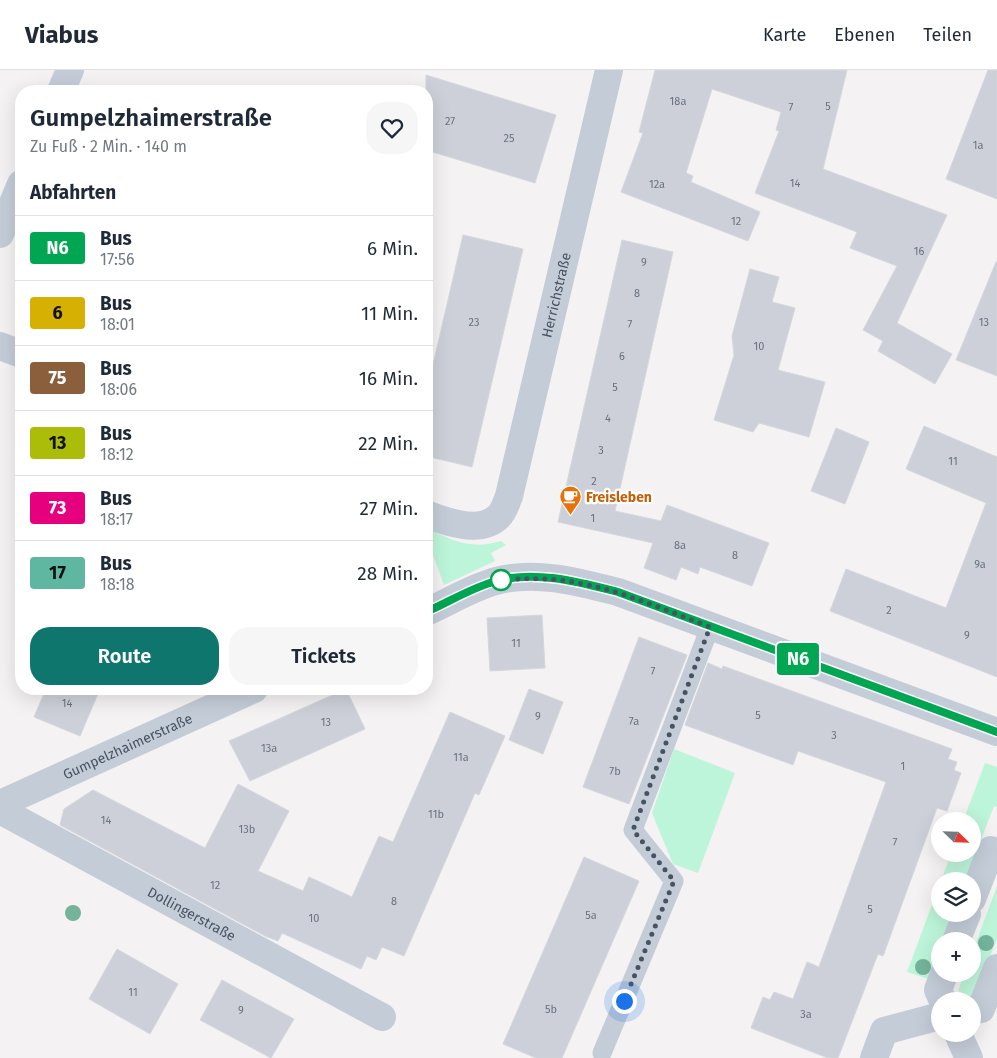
<!DOCTYPE html>
<html lang="de">
<meta charset="utf-8">
<style>
:root{--surface:#fff;--page:#f6f6f7;--text:#1f2937;--muted:#747a83;--line:#e0e1e3;--accent:#0f766e}
body{margin:0;font-family:"Fira Sans",sans-serif;background:var(--page);color:var(--text);height:100vh;display:flex;flex-direction:column;font-size:19px;white-space:nowrap}
*{box-sizing:border-box;margin:0}
p{font-size:16px;color:var(--muted)}
.icon{flex:none;width:28px;height:28px;fill:none;stroke:currentColor;stroke-width:2;stroke-linecap:round;stroke-linejoin:round}
.map{position:relative;flex:1;overflow:hidden}
.details{position:absolute;left:15px;top:15px;width:418px;height:610px;display:flex;flex-direction:column;background:var(--surface);border-radius:20px;box-shadow:0 5px 20px #0002}
.details>*{flex:none}
.badge{padding:0 10px;border-radius:4px;font-size:18px;line-height:32px}
.needle{width:32px;rotate:113deg}
.controls{position:absolute;left:931px;top:742px;display:grid;gap:10px}
.controls a{display:grid;place-items:center;width:50px;height:50px;border-radius:50%;background:var(--surface);box-shadow:0 5px 20px #0002;font-size:25px}
.you{position:absolute;width:25px;height:25px;margin:-12px;border:4px solid #fff;border-radius:50%;background:#1a73e8;box-shadow:0 0 0 8px #1a73e833}
.map>.badge{position:absolute;translate:-50% -50%;box-shadow:0 0 0 2px #fff}
h2{padding:0 15px;font-size:19px;line-height:45px}
.round{display:grid;place-items:center;flex:none;width:52px;height:52px;border-radius:20px;background:var(--page)}
.headline{display:flex;align-items:center;justify-content:space-between;height:85px;padding:0 15px}
h1{font-size:24px;font-weight:600;line-height:38px}
.button{display:flex;gap:10px;margin-top:auto;padding:10px 15px}
.button a{flex:1;height:58px;border-radius:20px;background:var(--accent);color:#fff;font-size:20px;font-weight:600;line-height:58px;text-align:center}
.button a+a{background:var(--page);color:var(--text)}
ul{padding:0;list-style:none}
li{display:flex;align-items:center;gap:15px;height:65px;padding:0 15px;border-top:1px solid var(--line)}
li div{flex:1}
li b{display:block;font-size:19px}
li em{font-style:normal}
li .badge{min-width:55px;font-weight:700;text-align:center}
header{display:flex;align-items:center;gap:30px;box-sizing:border-box;height:70px;padding:0 25px;background:var(--surface);border-bottom:1px solid var(--line)}
header strong{font-size:24px}
nav{display:flex;gap:28px;margin-inline-start:auto;font-size:18px}
.map>svg:first-child{display:block}
.green{fill:#bdf5da}
.building{fill:#cdd0d8;stroke:#d5d7de}
.lines{fill:none;stroke-linecap:round;stroke-linejoin:round}
.service{stroke:#c4ccd8;stroke-width:19}
.minor{stroke:#c4ccd8;stroke-width:28}
.tertiary{stroke:#c4ccd8;stroke-width:28}
.tree{fill:#74b49c}
.line-casing{stroke:#fff;stroke-width:11}
.line{stroke:#00a651;stroke-width:8}
.walk{stroke:#475262;stroke-width:5;stroke-dasharray:0 9}
.stop-dot{fill:#fff;stroke:#00a651;stroke-width:2.5}
.labels{text-anchor:middle;dominant-baseline:central;stroke-width:4.5;stroke-linejoin:round;paint-order:stroke}
.number-label{font-size:11px;fill:#687280}
.street-label{font-size:14px;fill:#475262;stroke:#fff}
.food-label{font-size:14px;font-weight:bold;fill:#c56008;stroke:#fff;text-anchor:start}
</style>
<header>
<strong>Viabus</strong>
<nav><a>Karte</a><a>Ebenen</a><a>Teilen</a></nav>
</header>
<div class="map">
<svg width="997" height="988" viewBox="0 0 997 988">
<rect width="100%" height="100%" fill="#f4f2f2"/>
<path class="green" d="M426 458C454 471 470 480 501 471L506 475 491 483 495 491 444 515 426 466Z
M674 679 735 703 698 803 673 794 652 743Z
M985 693 997 697V737L994 736 965 811H941L951 784H972V751H963Z
M940 813V844H953L943 871H940V879L929 909 907 902Z
M997 816V869L973 929 958 921 964 904H972L973 881Z"/>
<path class="building" d="M655 0H847L823 99 947 145 897 253 952 284 935 314 878 281 883 271 863 260 897 196 850 178 857 162 755 123 779 61 776 60 781 42 712 19 686 103 693 106 691 112 760 142 748 171 621 122 643 63 639 62Z
M988 0H997V129L946 109Z
M426 5 556 45 535 113 426 80Z
M463 165 523 179 472 397 426 386V325Z
M622 170 673 182 615 441 661 451 667 435 769 473 752 516 700 497 698 504 681 497 676 510 644 498 653 473 558 452Z
M996 192H997V306L956 290Z
M750 199 779 207 772 232 795 238 778 300 825 312 809 367 759 353 753 362 714 350 734 285 732 266Z
M924 356 997 387V607L830 541 846 499 946 538 986 433 906 399Z
M836 358 869 372 845 434 811 421Z
M542 545 545 598 490 601 487 548Z
M639 567 687 585 629 734 583 717Z
M708 593 722 599 723 596 952 679 948 689 957 692 954 700 961 703 947 741 937 738 883 886 878 884 838 988H828L751 958 763 927 770 930 774 922 793 929 807 892 819 897 886 712 798 681 793 695 685 655Z
M46 619H100L80 666 34 647Z
M346 619 365 659 250 711 229 671Z
M529 619 563 632 543 684 509 670Z
M450 642 505 666 479 725 475 723 404 886 382 877 376 890 367 886 361 899 282 863 278 871 265 866 60 755 64 739 93 720 205 778 238 714 289 741 258 801 303 821 309 807 352 827 379 766 393 772Z
M584 787 639 811 562 988H536L503 974Z
M117 879 178 914 150 964 89 929Z
M222 910 294 949 271 988 200 950Z"/>
<g class="lines">
<path class="service" d="M602 983 674 811 633 760 710 557"/>
<g class="minor">
<path d="M61 21 70 0"/>
<path d="M0 164 21 114"/>
<path d="M0 276 21 284"/>
<path id="s1" d="M426 444C446 452 480 464 498 447 504 442 506 433 509 426L609 0"/>
<path id="s2" d="M0 740 382 947"/>
<path d="M972 829 991 780 997 782"/>
<path d="M956 871 967 844"/>
<path d="M943 931 938 920 944 904"/>
<path d="M972 940 981 939 997 898"/>
<path d="M958 964 969 988"/>
<path d="M874 988 884 961 940 946"/>
</g>
<g class="tertiary">
<path d="M426 542C449 532 473 517 496 511 536 500 579 512 618 522L997 662"/>
<path id="s3" d="M0 734 254 619"/>
</g>
</g>
<g class="tree">
<circle cx="73" cy="843" r="8"/>
<circle cx="986" cy="873" r="8"/>
<circle cx="923" cy="897" r="8"/>
</g>
<g class="lines">
<defs>
<path id="line" d="M426 542C449 532 473 517 496 511 536 500 579 512 618 522L997 662"/>
</defs>
<use href="#line" class="line-casing"/>
<use href="#line" class="line"/>
<path class="walk" d="M501 510 496 511C578 500 636 529 710 557L633 760 674 811 624 931"/>
</g>
<defs>
<symbol id="cafe-pin" viewBox="-11 -11 22 30"><path d="M0 17L-7.5 6A9.5 9.5 0 1 1 7.5 6Z" fill="#e8710a" stroke="#fff"/><path d="M-5.5-4.5H6V0H3Q3 3.5 0 3.5H-2.5Q-5.5 3.5-5.5 0ZM3-3.2v2h1.7v-2ZM-6 4.5H4V6H-6Z" fill="#fff"/></symbol>
</defs>
<g fill-rule="evenodd">
<use href="#cafe-pin" x="558" y="414" width="25" height="34"/>
</g>
<circle class="stop-dot" cx="501" cy="510" r="10"/>
<g class="labels">
<g class="number-label">
<text x="678" y="31">18a</text>
<text x="828" y="36">5</text>
<text x="791" y="37">7</text>
<text x="450" y="51">27</text>
<text x="509" y="68">25</text>
<text x="978" y="75">1a</text>
<text x="795" y="113">14</text>
<text x="657" y="114">12a</text>
<text x="736" y="151">12</text>
<text x="919" y="181">16</text>
<text x="644" y="192">9</text>
<text x="637" y="223">8</text>
<text x="474" y="252">23</text>
<text x="984" y="252">13</text>
<text x="630" y="254">7</text>
<text x="759" y="276">10</text>
<text x="622" y="286">6</text>
<text x="615" y="317">5</text>
<text x="608" y="348">4</text>
<text x="601" y="380">3</text>
<text x="953" y="391">11</text>
<text x="594" y="411">2</text>
<text x="593" y="448">1</text>
<text x="680" y="475">8a</text>
<text x="735" y="485">8</text>
<text x="980" y="494">9a</text>
<text x="889" y="540">2</text>
<text x="967" y="565">9</text>
<text x="516" y="573">11</text>
<text x="653" y="601">7</text>
<text x="67" y="633">14</text>
<text x="758" y="645">5</text>
<text x="538" y="646">9</text>
<text x="634" y="651">7a</text>
<text x="326" y="652">13</text>
<text x="834" y="665">3</text>
<text x="269" y="678">13a</text>
<text x="461" y="687">11a</text>
<text x="903" y="696">1</text>
<text x="615" y="701">7b</text>
<text x="436" y="744">11b</text>
<text x="106" y="750">14</text>
<text x="247" y="759">13b</text>
<text x="895" y="772">7</text>
<text x="215" y="815">12</text>
<text x="394" y="831">8</text>
<text x="870" y="839">5</text>
<text x="591" y="845">5a</text>
<text x="314" y="848">10</text>
<text x="133" y="922">11</text>
<text x="551" y="939">5b</text>
<text x="241" y="940">9</text>
<text x="806" y="944">3a</text>
</g>
<g class="street-label">
<text stroke="none"><textPath href="#s1" startOffset="306">Herrichstraße</textPath></text>
<text stroke="none"><textPath href="#s3" startOffset="140">Gumpelzhaimerstraße</textPath></text>
<text stroke="none"><textPath href="#s2" startOffset="218">Dollingerstraße</textPath></text>
</g>
<g class="food-label">
<text x="586" y="427">Freisleben</text>
</g>
</g>
</svg>
<div class="controls">
<a><svg class="needle" viewBox="-14 -14 28 28"><path d="M0-13l5 13h-10z" fill="#e53935"/><path d="M0 13l5-13h-10z" fill="#747a83"/></svg></a>
<a><svg class="icon" aria-label="layers" viewBox="0 0 24 24"><path d="M12 4l9 5-9 5-9-5zM3 14l9 5 9-5"/></svg></a>
<a>+</a>
<a>−</a>
</div>
<div class="you" style="left:624px;top:931px"></div>
<b class="badge" style="left:798px;top:589px;background:#00a651;color:#fff">N6</b>
<section class="details">
<div class="headline"><div><h1>Gumpelzhaimerstraße</h1><p>Zu Fuß · 2 Min. · 140 m</p></div><a class="round"><svg class="icon" aria-label="heart" viewBox="0 0 24 24"><path d="M12 20l-8-8c-3-5 5-10 8-4 3-6 11-1 8 4z"/></svg></a></div>
<h2>Abfahrten</h2>
<ul>
<li><span class="badge" style="background:#00a651;color:#fff">N6</span><div><b>Bus</b><p>17:56</p></div><em>6 Min.</em></li>
<li><span class="badge" style="background:#d6b003;color:#111">6</span><div><b>Bus</b><p>18:01</p></div><em>11 Min.</em></li>
<li><span class="badge" style="background:#8b5e3c;color:#fff">75</span><div><b>Bus</b><p>18:06</p></div><em>16 Min.</em></li>
<li><span class="badge" style="background:#abbd09;color:#111">13</span><div><b>Bus</b><p>18:12</p></div><em>22 Min.</em></li>
<li><span class="badge" style="background:#e6007e;color:#fff">73</span><div><b>Bus</b><p>18:17</p></div><em>27 Min.</em></li>
<li><span class="badge" style="background:#5fb7a1;color:#111">17</span><div><b>Bus</b><p>18:18</p></div><em>28 Min.</em></li>
</ul>
<div class="button"><a>Route</a><a>Tickets</a></div>
</section>
</div>
